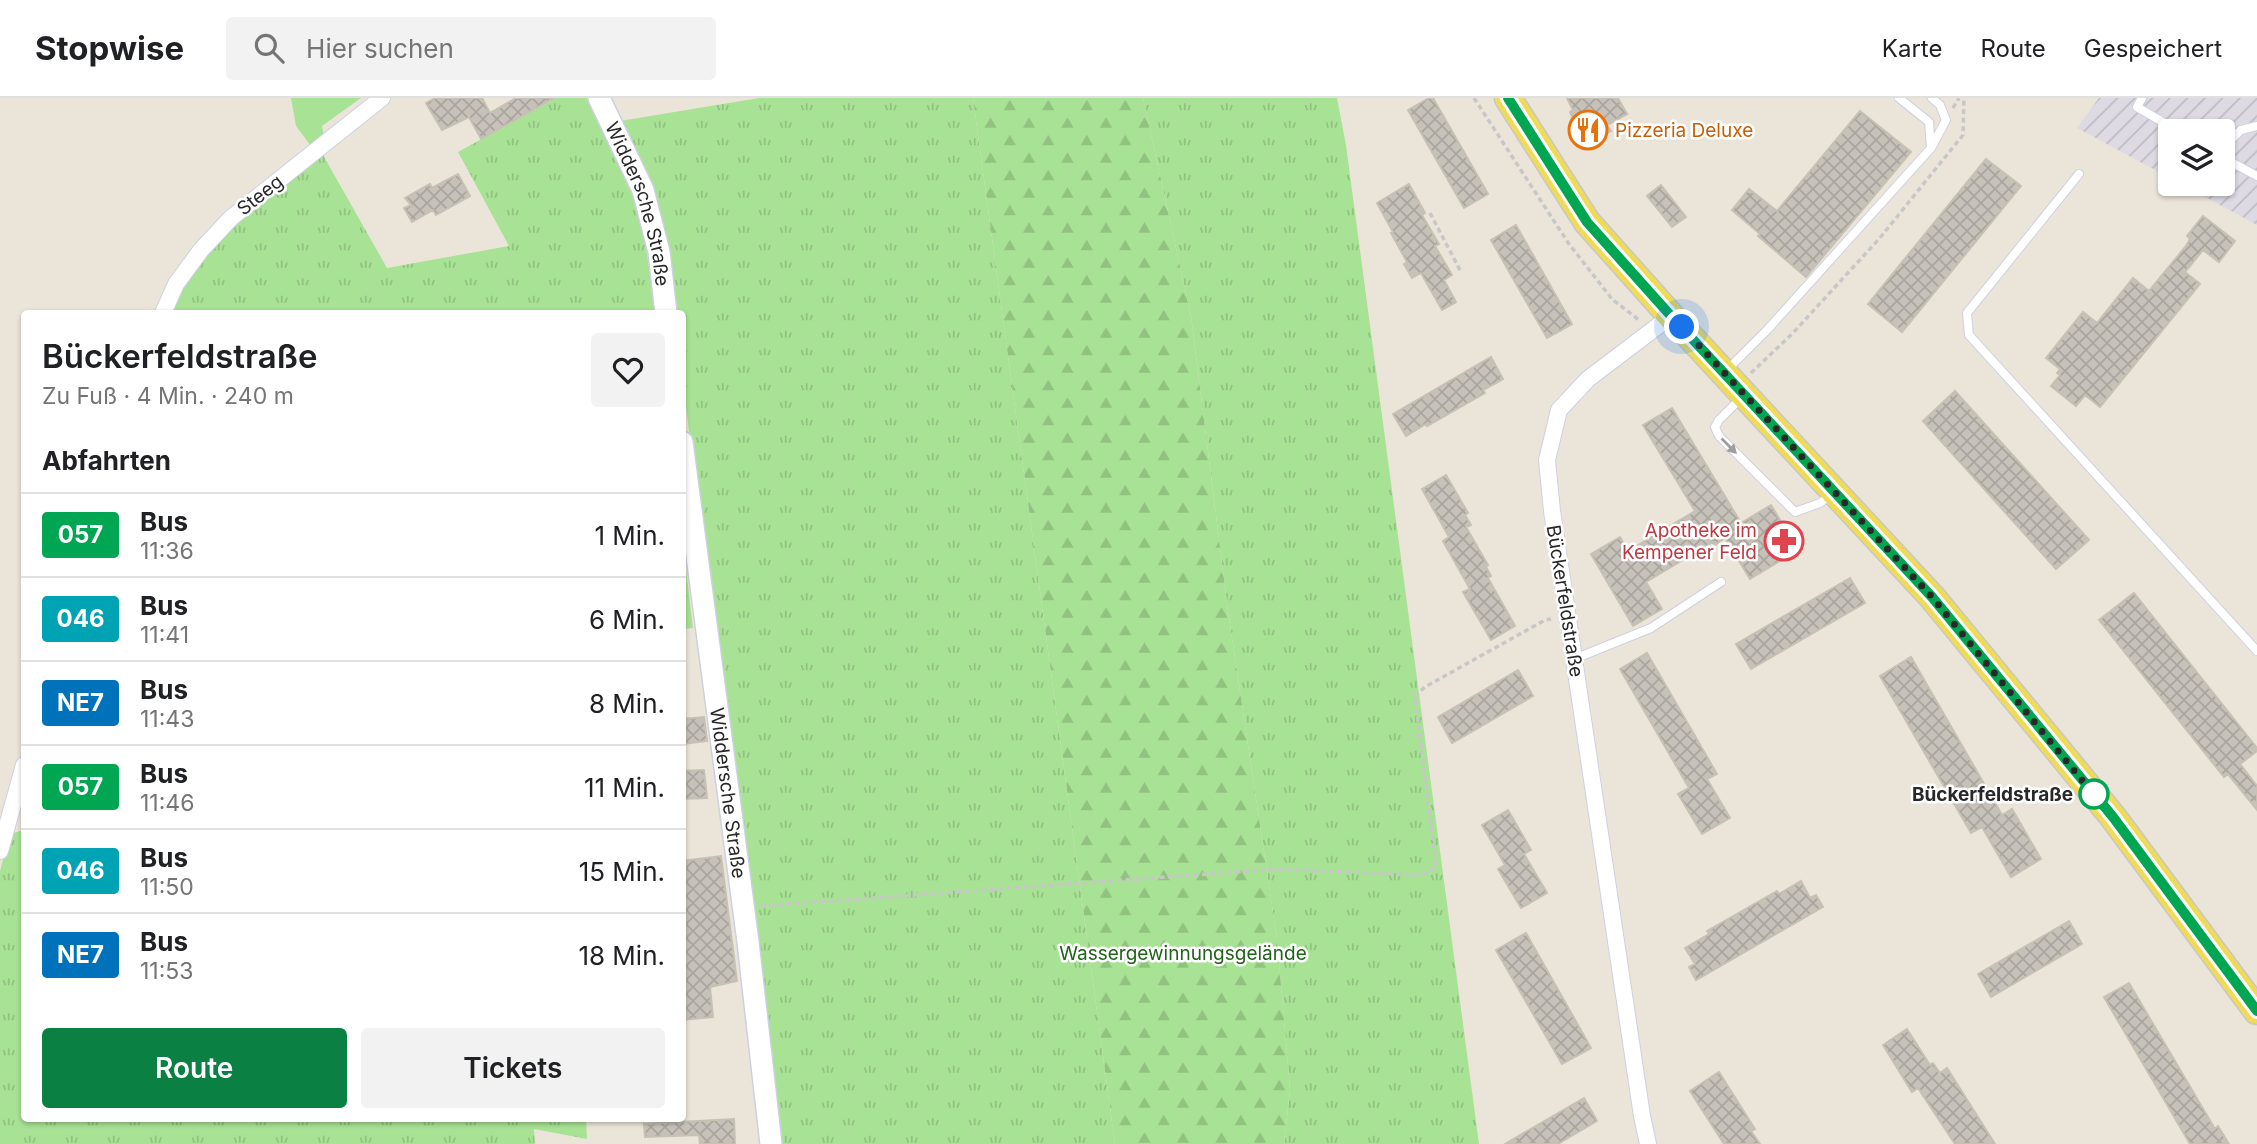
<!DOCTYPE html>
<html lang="de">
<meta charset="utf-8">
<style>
:root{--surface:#fff;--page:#f2f2f2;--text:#202124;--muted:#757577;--line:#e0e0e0;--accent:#0b8043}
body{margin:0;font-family:Inter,sans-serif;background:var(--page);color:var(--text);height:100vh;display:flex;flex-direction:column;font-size:26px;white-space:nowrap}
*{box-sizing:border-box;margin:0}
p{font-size:23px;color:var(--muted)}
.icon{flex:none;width:38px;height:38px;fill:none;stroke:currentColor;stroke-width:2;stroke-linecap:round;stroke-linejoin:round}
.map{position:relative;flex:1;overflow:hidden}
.sheet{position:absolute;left:21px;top:212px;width:665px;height:812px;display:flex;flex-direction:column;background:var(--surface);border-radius:7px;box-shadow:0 2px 5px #0004}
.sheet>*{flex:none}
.badge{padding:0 14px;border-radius:5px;font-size:24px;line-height:46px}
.fabs{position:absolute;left:2158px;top:21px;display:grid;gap:14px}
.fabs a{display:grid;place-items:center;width:77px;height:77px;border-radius:7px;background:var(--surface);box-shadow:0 2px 5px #0004;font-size:35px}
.you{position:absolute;width:35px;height:35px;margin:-18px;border:5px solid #fff;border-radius:50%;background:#1a73e8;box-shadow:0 0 0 10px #1a73e833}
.map>.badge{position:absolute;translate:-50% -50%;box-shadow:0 0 0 4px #fff}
h2{padding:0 21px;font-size:26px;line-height:63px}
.round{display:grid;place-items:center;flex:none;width:74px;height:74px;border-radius:7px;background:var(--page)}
.summary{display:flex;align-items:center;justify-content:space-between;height:119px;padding:0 21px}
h1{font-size:33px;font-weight:600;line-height:52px}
.button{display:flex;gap:14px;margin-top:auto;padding:14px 21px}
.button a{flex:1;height:80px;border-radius:7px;background:var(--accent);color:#fff;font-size:28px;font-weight:600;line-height:80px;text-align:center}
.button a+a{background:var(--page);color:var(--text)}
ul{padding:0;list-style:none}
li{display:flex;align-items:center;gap:21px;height:84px;padding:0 21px;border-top:2px solid var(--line)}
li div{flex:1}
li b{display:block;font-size:26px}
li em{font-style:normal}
li .badge{min-width:77px;font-weight:700;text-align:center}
header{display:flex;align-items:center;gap:42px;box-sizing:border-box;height:98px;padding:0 35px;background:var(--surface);border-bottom:2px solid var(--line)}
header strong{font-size:33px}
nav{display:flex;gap:38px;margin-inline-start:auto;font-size:24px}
.search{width:490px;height:63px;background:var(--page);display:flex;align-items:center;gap:18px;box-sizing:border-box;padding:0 24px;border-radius:7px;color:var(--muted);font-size:26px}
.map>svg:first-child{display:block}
.industrial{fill:url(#industrial-furrows)}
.grass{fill:url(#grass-tufts)}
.forest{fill:url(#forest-firs)}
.park{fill:#a8e295}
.building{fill:url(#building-cross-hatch);stroke:#c6c1b3;stroke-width:2}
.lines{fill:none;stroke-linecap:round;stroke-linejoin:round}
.service-casing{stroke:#ced0e1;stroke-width:10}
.minor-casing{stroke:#ced0e1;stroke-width:18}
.tertiary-casing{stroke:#ced0e1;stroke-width:24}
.primary-casing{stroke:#c7c7c7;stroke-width:29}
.path{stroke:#c7c7c7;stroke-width:3.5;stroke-dasharray:5 3.5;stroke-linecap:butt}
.service{stroke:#fff;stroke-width:8}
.minor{stroke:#fff;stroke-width:16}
.tertiary{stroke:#fff;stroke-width:21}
.primary{stroke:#f0db58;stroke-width:26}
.oneway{fill:#9e9e9e}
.line-casing{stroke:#fff;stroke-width:16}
.line{stroke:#00a651;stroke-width:10}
.walk{stroke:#282828;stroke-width:7;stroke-dasharray:0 12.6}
.stop-dot{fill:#fff;stroke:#00a651;stroke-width:3.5}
.labels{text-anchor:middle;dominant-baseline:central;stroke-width:5;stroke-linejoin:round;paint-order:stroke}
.food-label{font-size:19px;fill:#c56008;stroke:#fff;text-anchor:start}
.street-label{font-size:19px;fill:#282828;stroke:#fff}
.health-label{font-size:19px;fill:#be3a42;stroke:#fff;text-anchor:end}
.stop-label{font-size:19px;font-weight:bold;fill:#282828;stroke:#fff;text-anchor:end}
.park-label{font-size:19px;fill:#216419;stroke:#fff}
</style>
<header>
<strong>Stopwise</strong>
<div class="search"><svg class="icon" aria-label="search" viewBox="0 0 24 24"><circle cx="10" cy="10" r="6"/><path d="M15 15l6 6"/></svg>Hier suchen</div>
<nav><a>Karte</a><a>Route</a><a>Gespeichert</a></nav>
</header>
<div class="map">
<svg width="2257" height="1046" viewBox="0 0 2257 1046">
<defs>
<pattern id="industrial-furrows" width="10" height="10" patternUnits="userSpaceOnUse" patternTransform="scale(1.75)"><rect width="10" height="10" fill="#dddae3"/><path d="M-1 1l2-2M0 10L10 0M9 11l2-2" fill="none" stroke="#bebbc3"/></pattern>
<pattern id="grass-tufts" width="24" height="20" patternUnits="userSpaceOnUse" patternTransform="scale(1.75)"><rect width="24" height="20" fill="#a8e295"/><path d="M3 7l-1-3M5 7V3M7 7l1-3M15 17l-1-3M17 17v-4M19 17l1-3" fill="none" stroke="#91c280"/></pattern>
<pattern id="forest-firs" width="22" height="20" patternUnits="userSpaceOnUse" patternTransform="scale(1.75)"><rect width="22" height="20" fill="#a8e295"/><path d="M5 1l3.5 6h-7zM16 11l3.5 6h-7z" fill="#91c280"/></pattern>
<pattern id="building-cross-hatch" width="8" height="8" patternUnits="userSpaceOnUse" patternTransform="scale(1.75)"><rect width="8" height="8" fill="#c6c1b9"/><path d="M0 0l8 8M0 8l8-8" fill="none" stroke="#aaa69f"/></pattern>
</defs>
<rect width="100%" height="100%" fill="#ebe5d9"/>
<path class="industrial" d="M2099 0H2257V127L2181 86H2222V33H2170V80L2077 30Z"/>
<path class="grass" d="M556 0H589C604 31 620 61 631 93 645 132 650 175 656 215H168L181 189 229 127 323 57 387 170 509 148 458 54Z
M759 0H973L1115 1046H781L713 535 683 283 682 215H674L620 23Z
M1143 0H1337L1346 47 1479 1046H1284L1290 991 1277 841 1228 513 1191 218Z
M682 439 693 530 683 531H682Z
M24 732V1020H586L587 1041 534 1031 535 1046H0V773L10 736Z"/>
<path class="forest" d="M973 0H1143L1191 218 1228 513 1277 841 1290 991 1284 1046H1115Z"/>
<path class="park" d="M291 0H361L322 28 325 44 314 52 296 28Z"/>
<path class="building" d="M435 0H482L490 15 516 0H554L481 41 469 19 442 32 426 5Z
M1429 0H1433L1488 96 1464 110 1408 12Z
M1567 0H1618L1627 16 1607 27 1611 33 1591 44 1580 24 1576 27 1570 14 1573 12Z
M1860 13 1911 54 1806 179 1758 138 1760 136 1732 112 1749 91 1777 113Z
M1986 61 2021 88 1902 234 1868 206Z
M458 76 470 98 436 117 433 112 412 124 404 110 411 107 405 100 430 86 432 90Z
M1409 86 1425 115 1422 117 1439 146 1435 148 1452 177 1444 182 1456 204 1442 212 1421 175 1412 180 1404 166 1407 164 1391 135 1393 134 1377 105Z
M1661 87 1686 119 1672 129 1647 98Z
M2203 118 2235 143 2219 164 2203 152 2185 174 2200 186 2100 309 2085 297 2076 308 2051 288 2060 277 2057 275 2060 271 2046 260 2083 214 2097 225 2133 180 2149 193 2186 148 2190 141 2187 138Z
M1516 127 1572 226 1547 240 1491 142Z
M1491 259 1503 281 1483 292 1485 295 1427 328 1426 326 1406 338 1393 316Z
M1955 293 2089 442 2056 471 1923 323Z
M1672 310 1741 425 1771 407 1798 452 1750 481 1725 440 1715 447 1713 444 1646 484 1662 511 1633 528 1591 456 1620 439 1628 453 1695 413 1643 327Z
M1446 377 1468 415 1465 417 1471 427 1466 429 1488 467 1486 469 1491 478 1488 480 1515 528 1491 542 1463 494 1470 491 1443 443 1449 439 1422 391Z
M1850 480 1865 505 1751 571 1736 546Z
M2134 495 2257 650V653L2240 666 2257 688V712L2228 676 2224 679 2099 522Z
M1647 555 1717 676 1707 681 1730 720 1702 736 1678 696 1689 690 1620 571Z
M1911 559 2002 717 2012 711 2041 761 2011 779 1982 729 1971 735 1880 578Z
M1518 572 1533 598 1452 645 1438 619Z
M704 619 707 643 682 646V621Z
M704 672 707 700 682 701V673Z
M1508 712 1531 752 1524 756 1547 795 1521 810 1498 771 1505 767 1482 727Z
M721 758 737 883 710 889 713 919 682 922V763Z
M1801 783 1810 800 1816 797 1823 809 1696 882 1689 869 1695 866 1685 850 1709 836 1707 833 1777 793 1779 796Z
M2069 823 2082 846 1991 899 1978 876Z
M1526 835 1591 950 1562 966 1496 852Z
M2129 885 2215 1031 2218 1028 2229 1046H2190L2104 899Z
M1907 931 1930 967 1933 965 1940 975 1947 970 1995 1046H1955L1918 990 1912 994 1883 947Z
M1719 974 1755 1031 1751 1033 1760 1046H1724L1690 993Z
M1584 1000 1597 1023 1563 1043 1558 1046H1505Z
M734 1021 735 1046H700L699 1037 645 1039 644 1026Z"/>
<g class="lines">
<defs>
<path id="service" d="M1899 0 1929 24 1931 50
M2142 0 2137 9 2178 33
M2222 50 2241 32 2257 28
M2222 59 2257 78
M2079 76 1967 215 1969 237 2257 553
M1726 273 1768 231 1931 50 1946 22 1940 7 1932 0
M1743 298 1719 322 1715 329 1719 338 1795 414 1820 405 1832 396
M1574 561 1651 530 1721 484"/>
<path id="minor" d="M163 215 176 186 201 152 231 120 382 0
M0 753 24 667
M1648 1046 1642 1018 1552 413 1547 362 1559 312 1588 281 1671 218"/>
<g id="tertiary">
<path id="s1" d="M599 0 643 92 659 154 666 215"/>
<path id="s2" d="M682 344 748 844 771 1046"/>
</g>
<path id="primary" d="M1508 0 1587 124 1671 218 1932 499 2113 719 2257 913"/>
</defs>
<use href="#service" class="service-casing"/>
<use href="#minor" class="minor-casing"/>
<use href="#tertiary" class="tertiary-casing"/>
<use href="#primary" class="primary-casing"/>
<path class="path" d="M1474 0 1569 146 1612 201 1639 222
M1953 10 1959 0
M1430 115 1461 174
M1751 275 1792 236 1879 141 1963 37 1964 0
M761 808 1277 771 1415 777 1428 775 1436 768 1415 598 1425 589 1545 522 1551 521"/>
<use href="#service" class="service"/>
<use href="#minor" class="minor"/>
<use href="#tertiary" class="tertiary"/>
<use href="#primary" class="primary"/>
</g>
<defs><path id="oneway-solid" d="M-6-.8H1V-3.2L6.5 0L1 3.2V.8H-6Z" transform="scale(1.75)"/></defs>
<use class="oneway" href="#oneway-solid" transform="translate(1729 348) rotate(45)"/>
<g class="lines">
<defs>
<path id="line" d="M1508 0 1587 124 1671 218 1932 499 2113 719 2257 913"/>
</defs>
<use href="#line" class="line-casing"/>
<use href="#line" class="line"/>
<path class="walk" d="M1682 229 1932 499 2099 703 2094 696"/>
</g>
<defs>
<symbol id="restaurant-ring" viewBox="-11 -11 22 22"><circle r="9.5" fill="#fff" stroke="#e8710a" stroke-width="1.5"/><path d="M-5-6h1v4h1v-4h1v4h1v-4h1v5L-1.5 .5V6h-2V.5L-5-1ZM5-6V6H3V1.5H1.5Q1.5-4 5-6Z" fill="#e8710a"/></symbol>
<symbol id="pharmacy-ring" viewBox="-11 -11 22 22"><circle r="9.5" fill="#fff" stroke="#e0444e" stroke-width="1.5"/><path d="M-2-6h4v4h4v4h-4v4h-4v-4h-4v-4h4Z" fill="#e0444e"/></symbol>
</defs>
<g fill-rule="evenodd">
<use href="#restaurant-ring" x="1566" y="10" width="44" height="44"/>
<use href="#pharmacy-ring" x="1762" y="421" width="44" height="44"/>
</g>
<circle class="stop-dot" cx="2094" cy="696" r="14"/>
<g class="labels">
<g class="food-label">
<text x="1615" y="32">Pizzeria Deluxe</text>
</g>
<g class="street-label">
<text transform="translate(260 97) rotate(-38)">Steeg</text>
<text stroke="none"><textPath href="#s1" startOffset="114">Widdersche Straße</textPath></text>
<text transform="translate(1565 503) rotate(81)">Bückerfeldstraße</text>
<text stroke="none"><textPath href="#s2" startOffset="354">Widdersche Straße</textPath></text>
</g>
<g class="health-label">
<text x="1757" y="432">Apotheke im<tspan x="1757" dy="22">Kempener Feld</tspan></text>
</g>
<g class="stop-label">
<text x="2073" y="696">Bückerfeldstraße</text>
</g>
<g class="park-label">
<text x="1183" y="855">Wassergewinnungsgelände</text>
</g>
</g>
</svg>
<div class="fabs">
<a><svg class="icon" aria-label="layers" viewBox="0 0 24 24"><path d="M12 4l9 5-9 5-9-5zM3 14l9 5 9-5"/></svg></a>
</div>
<div class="you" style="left:1682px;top:229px"></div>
<section class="sheet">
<div class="summary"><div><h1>Bückerfeldstraße</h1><p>Zu Fuß · 4 Min. · 240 m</p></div><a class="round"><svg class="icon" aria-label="heart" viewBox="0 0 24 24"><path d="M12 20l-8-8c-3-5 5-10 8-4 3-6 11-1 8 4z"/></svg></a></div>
<h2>Abfahrten</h2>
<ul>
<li><span class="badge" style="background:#00a651;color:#fff">057</span><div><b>Bus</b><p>11:36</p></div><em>1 Min.</em></li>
<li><span class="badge" style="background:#00a3b4;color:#fff">046</span><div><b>Bus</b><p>11:41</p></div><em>6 Min.</em></li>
<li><span class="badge" style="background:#0072bc;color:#fff">NE7</span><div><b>Bus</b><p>11:43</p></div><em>8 Min.</em></li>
<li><span class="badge" style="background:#00a651;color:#fff">057</span><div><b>Bus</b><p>11:46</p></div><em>11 Min.</em></li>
<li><span class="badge" style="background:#00a3b4;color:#fff">046</span><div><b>Bus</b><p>11:50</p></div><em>15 Min.</em></li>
<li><span class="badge" style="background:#0072bc;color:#fff">NE7</span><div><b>Bus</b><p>11:53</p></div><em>18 Min.</em></li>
</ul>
<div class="button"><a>Route</a><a>Tickets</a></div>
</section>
</div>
